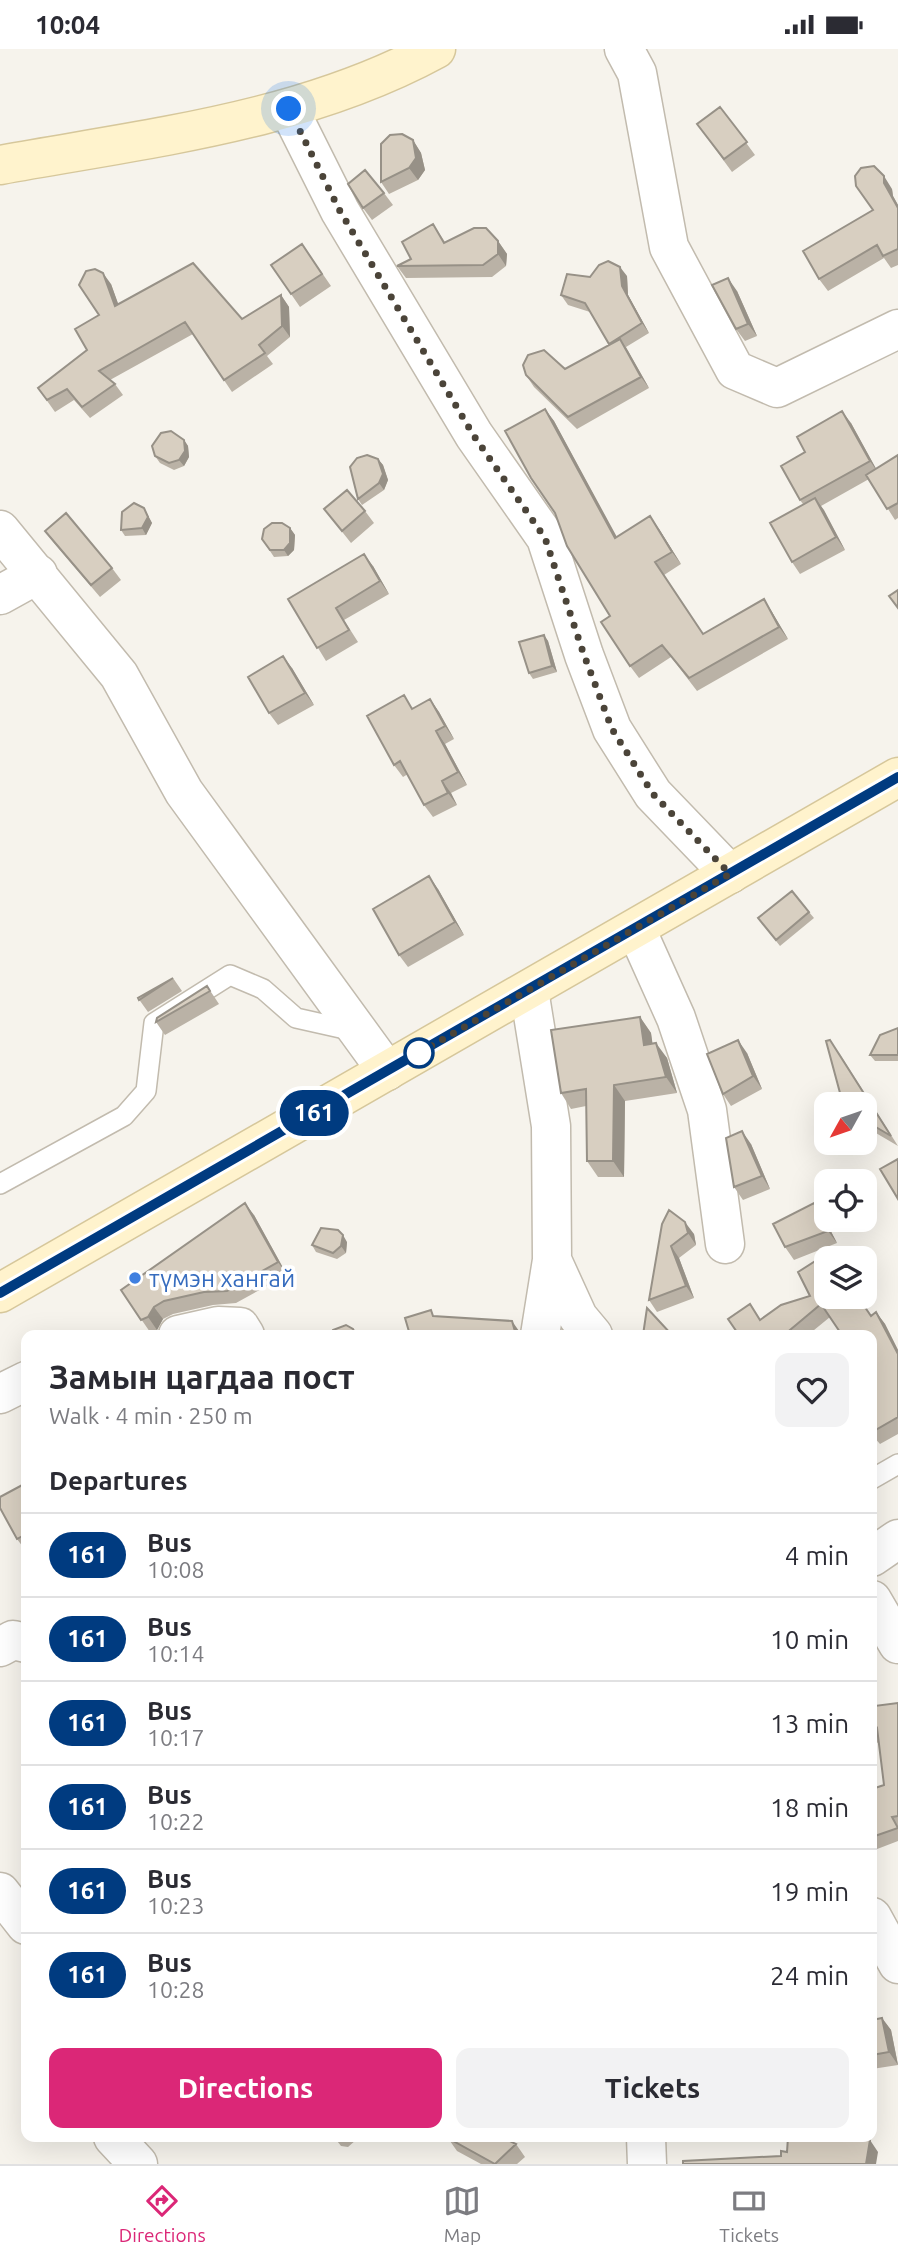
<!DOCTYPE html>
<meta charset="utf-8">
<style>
:root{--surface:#fff;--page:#f2f2f3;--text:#2b2b33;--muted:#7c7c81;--line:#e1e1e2;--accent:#db2777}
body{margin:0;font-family:Ubuntu,sans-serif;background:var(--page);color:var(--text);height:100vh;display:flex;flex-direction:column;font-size:26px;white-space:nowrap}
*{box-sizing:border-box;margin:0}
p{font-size:23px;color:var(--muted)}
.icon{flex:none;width:38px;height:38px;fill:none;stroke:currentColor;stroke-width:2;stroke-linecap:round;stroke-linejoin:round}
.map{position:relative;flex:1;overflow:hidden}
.sheet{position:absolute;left:21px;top:1281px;width:856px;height:812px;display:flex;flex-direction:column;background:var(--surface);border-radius:14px;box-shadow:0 7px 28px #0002}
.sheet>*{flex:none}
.badge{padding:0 14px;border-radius:23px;font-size:24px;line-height:46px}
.needle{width:46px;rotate:230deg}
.tools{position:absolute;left:814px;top:1043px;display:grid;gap:14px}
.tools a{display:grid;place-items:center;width:63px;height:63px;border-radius:14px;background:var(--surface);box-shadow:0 7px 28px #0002;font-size:35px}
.you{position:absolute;width:35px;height:35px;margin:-18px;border:5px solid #fff;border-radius:50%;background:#1a73e8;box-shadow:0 0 0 10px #1a73e833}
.map>.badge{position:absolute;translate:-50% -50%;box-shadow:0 0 0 4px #fff}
h2{padding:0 28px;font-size:26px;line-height:63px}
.round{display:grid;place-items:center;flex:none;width:74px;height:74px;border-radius:14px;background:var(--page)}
.overview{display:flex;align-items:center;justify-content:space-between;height:119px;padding:0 28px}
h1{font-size:33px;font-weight:700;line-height:52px}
.action{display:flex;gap:14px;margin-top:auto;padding:14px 28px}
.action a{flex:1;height:80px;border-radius:14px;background:var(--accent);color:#fff;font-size:28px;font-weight:700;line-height:80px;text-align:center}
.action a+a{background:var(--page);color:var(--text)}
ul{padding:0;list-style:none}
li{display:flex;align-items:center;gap:21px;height:84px;padding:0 28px;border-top:2px solid var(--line)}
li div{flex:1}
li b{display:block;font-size:26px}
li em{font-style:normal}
li .badge{min-width:77px;font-weight:700;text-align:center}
.status{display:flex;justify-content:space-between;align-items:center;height:49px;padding:0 35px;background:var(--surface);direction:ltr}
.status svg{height:19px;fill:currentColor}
.tabs{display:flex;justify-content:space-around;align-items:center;height:98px;border-top:2px solid var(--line);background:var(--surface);font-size:19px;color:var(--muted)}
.tabs a{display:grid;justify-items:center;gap:4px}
.tabs .selected{color:var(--accent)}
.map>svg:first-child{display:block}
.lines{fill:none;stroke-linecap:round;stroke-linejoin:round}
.lane-casing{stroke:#c2bbae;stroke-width:22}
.street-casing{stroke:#c2bbae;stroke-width:41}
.secondary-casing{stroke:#d6c79b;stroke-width:41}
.lane{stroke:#fff;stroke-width:19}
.street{stroke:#fff;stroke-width:38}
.secondary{stroke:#fff3cd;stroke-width:38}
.wall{fill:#bab2a6}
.shaded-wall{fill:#979187}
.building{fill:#d8cfc1;stroke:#979187;stroke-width:2}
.line-casing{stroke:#fff;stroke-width:16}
.line{stroke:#003b80;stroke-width:10}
.walk{stroke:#4b4439;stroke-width:7;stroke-dasharray:0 12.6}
.stop-dot{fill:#fff;stroke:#003b80;stroke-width:3.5}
.shop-dot{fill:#3f7fe0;stroke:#fff;stroke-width:2.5}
.labels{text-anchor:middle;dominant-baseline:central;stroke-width:7;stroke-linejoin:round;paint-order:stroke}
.shop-label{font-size:24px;fill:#366cbe;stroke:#fff;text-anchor:start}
</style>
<div class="status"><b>10:04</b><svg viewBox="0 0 49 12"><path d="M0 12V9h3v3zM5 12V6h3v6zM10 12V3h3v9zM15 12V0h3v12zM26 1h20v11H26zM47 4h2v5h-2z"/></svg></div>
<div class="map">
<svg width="898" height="2115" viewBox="0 0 898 2115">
<rect width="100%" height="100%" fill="#f6f3ec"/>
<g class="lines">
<defs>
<path id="lane" d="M0 1135 124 1067 146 1042 154 974 230 926 263 940 296 969 354 982
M872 1430 898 1415"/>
<path id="street" d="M624 0 637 24 669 198 735 321 777 339 898 280
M289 60 340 162 474 386 546 489 584 606 612 680 653 745 730 825
M0 481 119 626 184 743 387 1022
M0 546 38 525
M636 880 676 969 707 1061 725 1195
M529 941 551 1077 552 1211 578 1268 593 1286
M178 1286 218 1277 240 1278 245 1286
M540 1286 552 1211
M0 1345 26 1332
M872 1508 898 1490
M872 1551 898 1595
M0 1598 13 1591 26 1594
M0 1843 26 1876
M872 1868 898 1915
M113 2088 138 2115
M646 2088 647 2115"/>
<path id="secondary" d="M0 116C148 89 302 73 436 0
M0 1244 898 728"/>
</defs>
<use href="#lane" class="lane-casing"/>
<use href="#street" class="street-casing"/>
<use href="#secondary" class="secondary-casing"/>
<use href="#lane" class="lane"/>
<use href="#street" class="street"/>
<use href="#secondary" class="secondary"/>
</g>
<path class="wall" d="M720 58 755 106 732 123 697 75Z
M413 91 421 104 425 121 418 131 389 145 381 133Z
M892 140 893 147 898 156V216L891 219 884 209 828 242 819 230 873 161Z
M384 144 393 156 372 171 363 159Z
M433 175 445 193 498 192 507 205 506 217 492 228 406 229 397 217 411 210Z
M302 195 331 237 300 258 271 216Z
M627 227 628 246 649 284 626 298 649 339 577 380 534 338 526 326 565 320 609 296 590 263 568 256 561 246 590 228Z
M111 235 118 255 242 270 281 246 289 258 290 288 267 307 273 315 232 343 193 285 110 331 115 335 123 346 90 369 74 351 55 363 38 339 87 301Z
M737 242 757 287 745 292 736 280Z
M545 360 554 372 616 488 659 480 681 515 664 526 703 585 764 550 772 563 788 590 697 642 671 608 639 629 630 617 610 567Z
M851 374 876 420 898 406V469L895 471 869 430 821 457 845 501 800 525 792 513 803 455 800 451 805 403Z
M184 391 188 397 189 408 184 417 174 421 160 414 155 407Z
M378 410 383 416 388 431 384 441 362 456 358 450Z
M144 459 152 474 146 486 125 487 121 481Z
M324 460 365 462 374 474 351 494Z
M290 479 295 486 294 501 288 507 274 508 262 490Z
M45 482 112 519 121 531 100 548 54 494Z
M373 517 389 545 344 571 358 593 326 612 288 550Z
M544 586 548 592 557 623 533 630 529 624Z
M292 619 314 656 278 676 269 664Z
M430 650 439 663 454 690 445 695 467 736 451 744 457 756 433 768 424 756 408 725 403 728 394 716 413 660Z
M438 840 464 886 408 918 399 906Z
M809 863 814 869 780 897 758 869Z
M173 929 182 942 148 963 138 949Z
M207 937 219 955 165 986 156 973Z
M640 968 651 984 652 994 667 1009 677 1044 625 1052 624 1128H598L587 1112 586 1057 571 1060 561 1044Z
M898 979V1012H875L870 1006Z
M838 1002 898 1097 864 1077V1055Z
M747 1004 762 1040 731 1057 723 1045Z
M751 1095 770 1140 743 1151 734 1138Z
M814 1154 823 1167 837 1194 794 1211 785 1198Z
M254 1166 287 1226 236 1254 213 1256 173 1265 163 1270 157 1281 150 1283 121 1241Z
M662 1175 694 1185 696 1196 679 1209 694 1249 657 1263 649 1251Z
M347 1193 346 1204 337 1210 316 1203 312 1196Z
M810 1247 871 1267 876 1263 885 1275 898 1301V1385L880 1395 872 1386V1286L830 1268 808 1286H739L760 1271Z
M26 1434V1502L17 1490Z
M898 1654V1792L872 1802V1740L884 1736 879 1693 872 1696V1665L875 1664Z
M882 1969 891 1981 898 2016 872 2020V1971Z
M334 2088H357L356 2091 348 2098 341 2097Z
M442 2088H501L516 2095 525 2108 517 2115H481L457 2102 450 2092Z"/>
<path class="shaded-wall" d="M413 91 421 104 425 121 418 131 409 119Z
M884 127 892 140 893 147 898 156V159L884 134Z
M498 192 507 205 506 217 498 205Z
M620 218 627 227 628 246 649 284 642 274 622 237Z
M103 224 111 235 123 268 115 257Z
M728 229 737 242 757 287 748 275Z
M281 246 289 258 290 288 282 277Z
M620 290 628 302 649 339 641 328Z
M545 360 554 372 624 501 615 489Z
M842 362 851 374 879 425 870 412Z
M184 391 188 397 189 408 184 417 179 411Z
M378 410 383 416 388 431 384 441 379 434Z
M815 449 824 461 845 501 836 488Z
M144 459 152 474 146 486 142 479Z
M650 467 659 480 681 515 672 503Z
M290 479 295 486 294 501 288 507 284 501Z
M364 505 373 517 389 545 380 532Z
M764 550 772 563 788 590 779 578Z
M544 586 548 592 557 623 552 617Z
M283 607 292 619 314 656 305 644Z
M430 650 439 663 454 690 445 677Z
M436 682 445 695 467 736 458 723Z
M442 732 451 744 457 756 448 744Z
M429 827 438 840 464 886 455 873Z
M640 968 651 984 655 1011 644 996Z
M738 991 747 1004 762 1040 753 1027Z
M656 994 667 1009 677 1044 666 1028Z
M614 1036 625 1052 624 1128 613 1112Z
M742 1082 751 1095 770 1140 762 1127Z
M245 1154 254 1166 287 1226 278 1213Z
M814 1154 823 1167 837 1194 828 1182Z
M685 1173 694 1185 696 1196 688 1184Z
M343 1186 347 1193 346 1204 341 1197Z
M671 1197 679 1209 694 1249 686 1237Z
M154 1258 163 1270 157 1281 148 1268Z
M876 1263 885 1275 898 1301V1305Z
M512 1272 519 1282 520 1286H516Z
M882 1969 891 1981 898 2016 889 2003Z
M870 2091 878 2103 876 2115H866Z"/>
<path class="building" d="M720 58 747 93 724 110 697 75Z
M402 85 413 91 416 109 409 119 381 133V95L390 86Z
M874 117 884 127V134L898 159V200L883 207 877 196 819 230 803 202 873 161 856 137 855 127 861 119Z
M365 121 384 144 363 159 348 135Z
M433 175 444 194 474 179H486L498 192V205L483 216 397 217 411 210 402 193Z
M302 195 322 225 291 245 271 216Z
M608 212 620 218 622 237 642 274 609 295 585 254 561 246 567 225 590 228 599 216Z
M193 214 242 270 281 246 282 277 259 296 265 304 224 331 185 273 99 322 115 335 82 358 67 340 47 351 38 339 87 301 75 280 99 266 79 236 86 222 95 220 103 224 115 257Z
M728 229 748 275 736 280 712 236Z
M620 290 641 328 568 368 526 326 523 316 528 306 544 301 565 320Z
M545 360 615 489 650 467 672 503 655 513 703 585 764 550 779 578 689 629 662 596 630 617 601 573 610 567 567 497 555 464 531 429 505 382Z
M842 362 870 412 800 451 781 417 805 403 797 388Z
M171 382 184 391 185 402 179 411 169 414 155 407 152 397 161 384Z
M367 406 378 410 383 425 379 434 358 450 350 418 357 409Z
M898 406V454L887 460 866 426Z
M347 441 365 462 342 482 324 460Z
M815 449 836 488 792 513 770 474Z
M134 454 144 459 148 468 142 479 121 481 122 463Z
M66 464 112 519 91 536 45 482Z
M272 474H282L290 479V494L284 501H270L262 490 264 480Z
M364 505 380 532 336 559 349 581 317 599 288 550Z
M898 541V559L889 547Z
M544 586 552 617 529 624 519 593Z
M283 607 305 644 269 664 248 628Z
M404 646 412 660 430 650 445 677 436 682 458 723 442 732 448 744 424 756 400 712 394 716 367 667Z
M429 827 455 873 399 906 373 860Z
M792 842 809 863 776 891 758 869Z
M173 929 139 951 138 949Z
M207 937 210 942 156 973 157 969Z
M640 968 644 996 656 994 666 1028 614 1036 613 1112H587L586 1040 561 1044 551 981Z
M898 979V1006H870L880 986Z
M738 991 753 1027 723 1045 707 1005Z
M830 991 891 1087 864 1071V1055H843L826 992Z
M742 1082 762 1127 734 1138 726 1089Z
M898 1110V1150L880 1120Z
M245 1154 278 1213 227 1242 204 1243 164 1252 154 1258 148 1268 141 1271 121 1241Z
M814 1154 828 1182 785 1198 773 1175Z
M669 1161 685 1173 688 1184 671 1197 686 1237 649 1251 662 1175Z
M321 1179 338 1181 343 1186 341 1197 333 1204 312 1196Z
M828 1204 831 1209H826V1248H858L871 1267 876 1263 898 1305V1368L872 1383V1286H842L821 1255 784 1286H739L728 1270 750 1255 760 1271 781 1256 810 1247 798 1223Z
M647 1259 672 1286H643Z
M431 1261 433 1267 512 1272 516 1286H410L405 1269Z
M346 1276 353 1280 356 1286H332L333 1281Z
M26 1434V1485L17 1490 0 1459V1448Z
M898 1654V1767L892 1768 898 1779 872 1788V1740L884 1736 877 1679 872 1682V1665L875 1664 874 1657Z
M882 1969 889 2003 872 2006V1971Z
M334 2088H348L343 2091 336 2090Z
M450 2088H501L516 2095 495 2115 448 2089Z
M788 2088H844L870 2091 866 2115H683V2112L781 2107V2102L787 2103Z"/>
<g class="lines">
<defs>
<path id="line" d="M0 1244 898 728"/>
</defs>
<use href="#line" class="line-casing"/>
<use href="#line" class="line"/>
<path class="walk" d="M289 60 340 162 474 387 545 489 584 606 612 680 653 745 730 825 419 1004"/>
</g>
<circle class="stop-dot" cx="419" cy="1004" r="14"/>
<circle class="shop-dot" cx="135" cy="1229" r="7"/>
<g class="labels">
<g class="shop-label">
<text x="149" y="1229">түмэн хангай</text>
</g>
</g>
</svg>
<div class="tools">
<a><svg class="needle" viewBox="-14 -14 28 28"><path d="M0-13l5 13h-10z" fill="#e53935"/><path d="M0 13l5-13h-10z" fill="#7c7c81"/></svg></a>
<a><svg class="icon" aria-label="locate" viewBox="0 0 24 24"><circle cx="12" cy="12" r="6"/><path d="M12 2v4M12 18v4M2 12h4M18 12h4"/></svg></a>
<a><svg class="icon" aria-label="layers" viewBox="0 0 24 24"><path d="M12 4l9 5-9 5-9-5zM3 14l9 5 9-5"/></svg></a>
</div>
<div class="you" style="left:289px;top:60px"></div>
<b class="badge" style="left:314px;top:1064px;background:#003b80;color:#fff">161</b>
<section class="sheet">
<div class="overview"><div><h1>Замын цагдаа пост</h1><p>Walk · 4 min · 250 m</p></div><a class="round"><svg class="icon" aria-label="heart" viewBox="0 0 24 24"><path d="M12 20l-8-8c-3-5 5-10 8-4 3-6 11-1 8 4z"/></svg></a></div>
<h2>Departures</h2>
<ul>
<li><span class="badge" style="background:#003b80;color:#fff">161</span><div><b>Bus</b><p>10:08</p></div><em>4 min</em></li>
<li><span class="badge" style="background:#003b80;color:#fff">161</span><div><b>Bus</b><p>10:14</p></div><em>10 min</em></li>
<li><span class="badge" style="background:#003b80;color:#fff">161</span><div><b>Bus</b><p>10:17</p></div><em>13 min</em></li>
<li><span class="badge" style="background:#003b80;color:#fff">161</span><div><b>Bus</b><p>10:22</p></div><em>18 min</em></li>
<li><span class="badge" style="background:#003b80;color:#fff">161</span><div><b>Bus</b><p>10:23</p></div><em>19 min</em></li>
<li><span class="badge" style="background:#003b80;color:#fff">161</span><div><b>Bus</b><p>10:28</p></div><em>24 min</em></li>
</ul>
<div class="action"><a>Directions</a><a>Tickets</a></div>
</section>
</div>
<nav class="tabs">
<a class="selected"><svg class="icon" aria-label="directions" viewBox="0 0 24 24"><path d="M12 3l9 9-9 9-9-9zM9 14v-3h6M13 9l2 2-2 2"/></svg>Directions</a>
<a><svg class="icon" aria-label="map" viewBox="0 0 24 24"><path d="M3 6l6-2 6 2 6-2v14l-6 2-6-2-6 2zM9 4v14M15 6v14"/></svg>Map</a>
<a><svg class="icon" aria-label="tickets" viewBox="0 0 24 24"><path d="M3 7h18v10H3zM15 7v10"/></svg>Tickets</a>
</nav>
